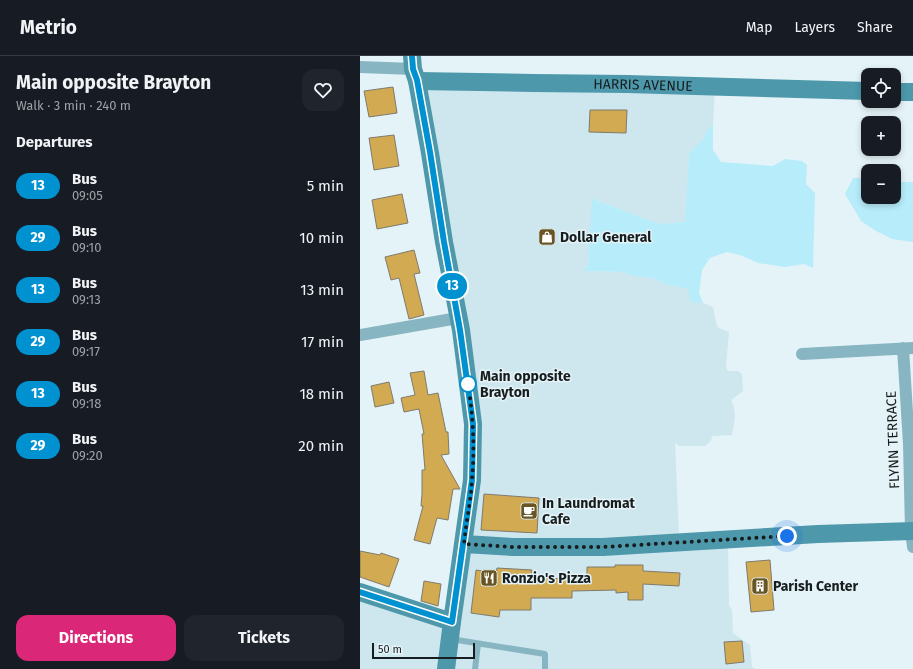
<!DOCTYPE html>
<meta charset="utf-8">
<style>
:root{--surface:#171b24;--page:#20242c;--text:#f1f3f6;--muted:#9ea1a6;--line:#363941;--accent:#db2777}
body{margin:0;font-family:"Fira Sans",sans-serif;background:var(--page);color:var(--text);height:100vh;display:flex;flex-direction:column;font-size:15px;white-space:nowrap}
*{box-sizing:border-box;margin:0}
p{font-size:13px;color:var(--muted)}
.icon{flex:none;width:22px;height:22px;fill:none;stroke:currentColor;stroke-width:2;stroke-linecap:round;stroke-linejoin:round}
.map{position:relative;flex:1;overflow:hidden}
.panel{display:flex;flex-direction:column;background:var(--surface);width:360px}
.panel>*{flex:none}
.badge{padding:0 8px;border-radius:13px;font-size:14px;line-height:26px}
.controls{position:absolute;left:501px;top:12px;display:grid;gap:8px}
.controls a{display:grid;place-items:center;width:40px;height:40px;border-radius:8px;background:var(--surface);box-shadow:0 2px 6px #0003;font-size:20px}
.scale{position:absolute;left:12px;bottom:10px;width:103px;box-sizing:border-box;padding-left:4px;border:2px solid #171c1e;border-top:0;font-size:11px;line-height:14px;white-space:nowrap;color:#171c1e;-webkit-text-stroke:3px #e4f3f7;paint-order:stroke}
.you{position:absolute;width:20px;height:20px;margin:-10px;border:3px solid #fff;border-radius:50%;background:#1a73e8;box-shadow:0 0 0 6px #1a73e833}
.map>.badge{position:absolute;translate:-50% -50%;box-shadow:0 0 0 2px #fff}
h2{padding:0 16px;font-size:15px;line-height:36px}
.round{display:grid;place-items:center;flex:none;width:42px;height:42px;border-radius:12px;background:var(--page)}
.headline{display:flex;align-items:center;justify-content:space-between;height:68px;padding:0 16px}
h1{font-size:19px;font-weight:700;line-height:30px}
.cta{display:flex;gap:8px;margin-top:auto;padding:8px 16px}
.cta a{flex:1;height:46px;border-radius:12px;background:var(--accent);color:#fff;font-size:16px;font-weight:700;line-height:46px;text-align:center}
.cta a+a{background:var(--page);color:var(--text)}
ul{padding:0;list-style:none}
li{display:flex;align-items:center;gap:12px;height:52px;padding:0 16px}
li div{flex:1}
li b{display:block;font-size:15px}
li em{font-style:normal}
li .badge{min-width:44px;font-weight:700;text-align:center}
header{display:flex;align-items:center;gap:24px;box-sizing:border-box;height:56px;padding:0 20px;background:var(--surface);border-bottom:1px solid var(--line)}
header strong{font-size:19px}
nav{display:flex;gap:22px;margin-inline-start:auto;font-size:14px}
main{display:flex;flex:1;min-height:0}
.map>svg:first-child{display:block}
.built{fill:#cee6ed}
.green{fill:#b7ecfa}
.building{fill:#d1aa51;stroke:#7f7a6f}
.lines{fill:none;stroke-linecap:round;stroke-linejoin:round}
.lane{stroke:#87b6c2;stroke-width:6}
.street{stroke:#87b6c2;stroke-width:12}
.secondary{stroke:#4d98ab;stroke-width:18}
.line-casing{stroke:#fff;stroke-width:9}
.line{stroke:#0092d0;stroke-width:6}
.walk{stroke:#171c1e;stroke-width:4;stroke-dasharray:0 7.2}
.stop-dot{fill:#fff;stroke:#0092d0;stroke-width:2}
.labels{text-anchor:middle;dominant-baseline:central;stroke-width:3;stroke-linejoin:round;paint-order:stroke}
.street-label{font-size:14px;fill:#171c1e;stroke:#e4f3f7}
.poi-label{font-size:14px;font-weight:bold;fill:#171c1e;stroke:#e4f3f7;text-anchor:start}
.stop-label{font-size:14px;font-weight:bold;fill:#171c1e;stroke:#e4f3f7;text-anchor:start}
</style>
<header>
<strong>Metrio</strong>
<nav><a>Map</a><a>Layers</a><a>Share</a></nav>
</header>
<main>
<section class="panel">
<div class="headline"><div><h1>Main opposite Brayton</h1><p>Walk · 3 min · 240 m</p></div><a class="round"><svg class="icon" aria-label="heart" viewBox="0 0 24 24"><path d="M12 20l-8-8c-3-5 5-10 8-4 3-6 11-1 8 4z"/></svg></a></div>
<h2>Departures</h2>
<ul>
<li><span class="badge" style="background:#0092d0;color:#fff">13</span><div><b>Bus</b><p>09:05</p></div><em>5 min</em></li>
<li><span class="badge" style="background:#0092d0;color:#fff">29</span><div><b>Bus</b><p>09:10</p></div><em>10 min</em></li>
<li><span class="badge" style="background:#0092d0;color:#fff">13</span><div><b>Bus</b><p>09:13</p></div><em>13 min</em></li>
<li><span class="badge" style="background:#0092d0;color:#fff">29</span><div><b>Bus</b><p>09:17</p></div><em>17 min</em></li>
<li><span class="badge" style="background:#0092d0;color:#fff">13</span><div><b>Bus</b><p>09:18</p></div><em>18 min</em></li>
<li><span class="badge" style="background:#0092d0;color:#fff">29</span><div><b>Bus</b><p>09:20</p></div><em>20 min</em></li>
</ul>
<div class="cta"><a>Directions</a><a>Tickets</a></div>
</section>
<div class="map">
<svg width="553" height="613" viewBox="0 0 553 613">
<rect width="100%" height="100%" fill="#e4f3f7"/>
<path class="built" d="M57 25 355 32 353 69 349 72 342 84 329 98 326 166 300 168 243 147 233 142 228 210 224 215 264 216 269 219 292 222 305 228 329 233 331 246 343 247 353 251 357 271 369 276 366 311 368 315H378L382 318 383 335 371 344 374 351 375 361 372 379 352 380 351 385 345 390H319L315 387 319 481 368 488 369 549 372 554 373 577 390 589 392 611 395 613H0V538L89 566 111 351Z"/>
<path class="green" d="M353 69V94L361 106 413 110 425 103 442 105 447 109 446 128 455 137 453 212 444 208 425 211 398 207 380 199 367 196 350 202 342 214 339 237 343 247 331 246 328 233 305 228 292 222 269 219 264 216 223 215 228 210 232 142 243 147 300 168 325 166 329 98 342 84 349 72Z
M493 122H508V141H534V122L540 126H553V186L532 183 516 175 501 165 485 138Z"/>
<path class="building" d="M33 31 37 57 9 61 4 35Z
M230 54H267L266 77 229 76Z
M34 79 39 110 14 114 9 82Z
M42 138 48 167 17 173 12 144Z
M54 194 60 217 54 218 64 259 49 263 39 222 31 224 25 201Z
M64 315 68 339 78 337 86 376H88L89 398 81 399 100 433H93L88 464 77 462 70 488 54 484 63 450H61L62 438V414H65L62 378H64L59 353 44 356 41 342 55 339 50 317Z
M29 326 34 347 15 351 11 330Z
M124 438 179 442 177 477 121 474Z
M0 495 20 499 21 497 39 503 29 531 0 521Z
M410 504 414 554 391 556 386 506Z
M255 509H283V515L320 517 319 530 283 528V544H268V536L256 537V534L212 535V542H171V554H140L139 561 111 557 116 514 136 517 137 512 172 514 171 522 227 523V511H255Z
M64 525 81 528 78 550 61 545Z
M382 585 384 606 366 608 364 586Z"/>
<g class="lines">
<path class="lane" d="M91 583 185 598V613
M115 613 118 588"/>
<path class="street" d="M0 11 53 13
M0 279 98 262
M543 292 549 388 551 475 553 491
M442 298 553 292"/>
<g class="secondary">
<path d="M52 0 53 13 57 25 70 97 84 186 101 274 113 368 112 424 92 566 86 613"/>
<path id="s1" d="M57 25 173 27 267 28 508 35"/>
<path d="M534 36H553"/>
<path d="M104 488 153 491H243L458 478 553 475"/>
<path d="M0 536 92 566"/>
</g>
</g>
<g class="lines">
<defs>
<path id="line" d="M0 536 92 566 112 424 113 368 100 274 84 186 70 96 57 24 53 13 52 0"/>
</defs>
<use href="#line" class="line-casing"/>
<use href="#line" class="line"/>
<path class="walk" d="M108 328C113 359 115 392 112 423 111 445 106 466 104 488L153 491H243L427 480"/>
</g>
<defs>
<symbol id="shop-square" viewBox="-11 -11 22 22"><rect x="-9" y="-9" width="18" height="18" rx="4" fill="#695423" stroke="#e4f3f7"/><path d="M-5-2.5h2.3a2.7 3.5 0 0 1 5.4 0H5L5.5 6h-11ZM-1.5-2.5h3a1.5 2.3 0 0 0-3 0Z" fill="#fff"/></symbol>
<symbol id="cafe-square" viewBox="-11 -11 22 22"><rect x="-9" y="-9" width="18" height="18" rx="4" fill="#695423" stroke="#e4f3f7"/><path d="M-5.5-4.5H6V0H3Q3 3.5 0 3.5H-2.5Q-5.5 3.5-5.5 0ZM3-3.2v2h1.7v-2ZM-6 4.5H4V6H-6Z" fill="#fff"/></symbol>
<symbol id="restaurant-square" viewBox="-11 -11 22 22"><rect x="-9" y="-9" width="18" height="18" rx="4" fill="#695423" stroke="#e4f3f7"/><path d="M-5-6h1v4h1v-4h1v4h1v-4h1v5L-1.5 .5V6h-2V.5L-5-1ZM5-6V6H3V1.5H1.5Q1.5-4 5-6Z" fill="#fff"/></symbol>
<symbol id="building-square" viewBox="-11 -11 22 22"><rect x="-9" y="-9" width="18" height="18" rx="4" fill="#695423" stroke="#e4f3f7"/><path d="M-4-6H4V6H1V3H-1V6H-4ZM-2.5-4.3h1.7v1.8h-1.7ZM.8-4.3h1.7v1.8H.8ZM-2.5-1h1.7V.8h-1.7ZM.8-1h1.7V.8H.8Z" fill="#fff"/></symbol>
</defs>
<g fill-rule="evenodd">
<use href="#shop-square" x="177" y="171" width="20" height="20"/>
<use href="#cafe-square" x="159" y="445" width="20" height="20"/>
<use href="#restaurant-square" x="119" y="512" width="20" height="20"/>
<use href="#building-square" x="390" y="520" width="20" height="20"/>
</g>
<circle class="stop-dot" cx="108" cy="328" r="8"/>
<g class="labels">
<g class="street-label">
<text stroke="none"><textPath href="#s1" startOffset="226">HARRIS AVENUE</textPath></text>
<text transform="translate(533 384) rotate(-92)">FLYNN TERRACE</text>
</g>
<g class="poi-label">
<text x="200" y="181">Dollar General</text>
<text x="182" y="447">In Laundromat<tspan x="182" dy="16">Cafe</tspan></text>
<text x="142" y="522">Ronzio's Pizza</text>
<text x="413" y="530">Parish Center</text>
</g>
<g class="stop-label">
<text x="120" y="320">Main opposite<tspan x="120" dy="16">Brayton</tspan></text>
</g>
</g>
</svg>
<div class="controls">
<a><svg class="icon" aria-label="locate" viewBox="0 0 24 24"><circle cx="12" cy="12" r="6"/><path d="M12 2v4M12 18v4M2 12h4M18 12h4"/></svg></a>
<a>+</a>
<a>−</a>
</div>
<div class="scale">50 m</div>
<div class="you" style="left:427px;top:480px"></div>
<b class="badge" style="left:92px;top:230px;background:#0092d0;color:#fff">13</b>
</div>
</main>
